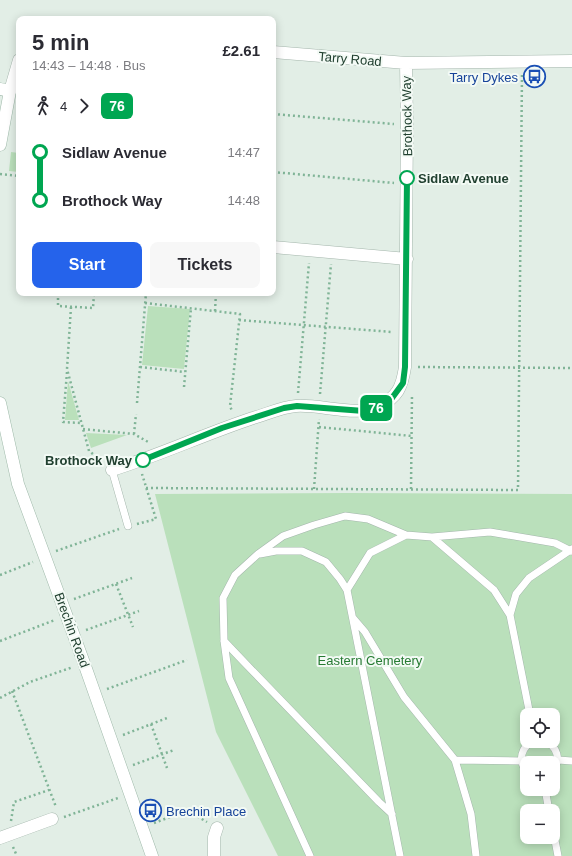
<!DOCTYPE html>
<meta charset="utf-8">
<style>
:root{--surface:#fff;--page:#f7f7f7;--text:#2b2b33;--muted:#7c7c81;--accent:#2563eb}
body{margin:0;font-family:Helvetica,sans-serif;background:var(--page);color:var(--text);height:100vh;display:flex;flex-direction:column;font-size:15px;white-space:nowrap}
*{box-sizing:border-box;margin:0}
p{font-size:13px;color:var(--muted)}
.icon{flex:none;width:22px;height:22px;fill:none;stroke:currentColor;stroke-width:2;stroke-linecap:round;stroke-linejoin:round}
.map{position:relative;flex:1;overflow:hidden}
.details{position:absolute;left:16px;top:16px;width:260px;height:280px;display:flex;flex-direction:column;background:var(--surface);border-radius:8px;box-shadow:0 2px 10px #0003}
.details>*{flex:none}
.badge{padding:0 8px;border-radius:6px;font-size:14px;line-height:26px}
.fabs{position:absolute;left:520px;top:708px;display:grid;gap:8px}
.fabs a{display:grid;place-items:center;width:40px;height:40px;border-radius:8px;background:var(--surface);box-shadow:0 2px 10px #0003;font-size:20px}
.map>.badge{position:absolute;translate:-50% -50%;box-shadow:0 0 0 2px #fff}
.legs{display:flex;align-items:center;gap:6px;height:44px;padding:0 16px;font-size:13px}
.legs p{margin-inline-start:auto}
.head{display:flex;align-items:center;justify-content:space-between;height:68px;padding:0 16px}
h1{font-size:22px;font-weight:700;line-height:30px}
.action{display:flex;gap:8px;margin-top:auto;padding:8px 16px}
.action a{flex:1;height:46px;border-radius:8px;background:var(--accent);color:#fff;font-size:16px;font-weight:700;line-height:46px;text-align:center}
.action a+a{background:var(--page);color:var(--text)}
ul{padding:0 16px;list-style:none}
li{display:flex;align-items:center;gap:14px;height:48px;font-size:15px}
li i{display:grid;place-items:center;width:6px;height:100%;margin:0 5px;background:currentColor}
li i::after{content:'';width:10px;height:10px;margin:-5px;border:3px solid;border-radius:50%;background:var(--surface)}
li p{margin-inline-start:auto}
li:first-child i{background:linear-gradient(#0000 50%,currentColor 0)}
li:last-child i{background:linear-gradient(currentColor 50%,#0000 0)}
.map>svg:first-child{display:block}
.green{fill:#bae0bb;fill-rule:evenodd}
.lines{fill:none;stroke-linecap:round;stroke-linejoin:round}
.lane-casing{stroke:#a4b6ac;stroke-width:8}
.street-casing{stroke:#a4b6ac;stroke-width:13}
.secondary-casing{stroke:#a0baab;stroke-width:13}
.path{stroke:#80b497;stroke-width:2.5;stroke-dasharray:2 3;stroke-linecap:butt}
.lane{stroke:#fff;stroke-width:7}
.street{stroke:#fff;stroke-width:12}
.secondary{stroke:#fff;stroke-width:12}
.line-1-casing{stroke:#fff;stroke-width:9}
.line-1{stroke:#00a651;stroke-width:6}
.stop-1-dot{fill:#fff;stroke:#00a651;stroke-width:2}
.labels{text-anchor:middle;dominant-baseline:central;stroke-width:4;stroke-linejoin:round;paint-order:stroke}
.street-label{font-size:13px;fill:#214030;stroke:#f3faf5}
.transit-label{font-size:13px;fill:#164399;stroke:#f3faf5;text-anchor:end}
.stop-label{font-size:13px;font-weight:bold;fill:#214030;stroke:#f3faf5;text-anchor:start}
.park-label{font-size:13px;fill:#277b33;stroke:#f3faf5}
</style>
<div class="map">
<svg width="572" height="856" viewBox="0 0 572 856">
<rect width="100%" height="100%" fill="#e2eee6"/>
<path class="green" d="M11 152 19 153V172L9 171Z
M148 306 190 309 184 369 142 365Z
M68 381 79 420H65Z
M86 433 127 435 91 448Z
M348 493 572 494V856H278L216 732 155 494ZM527 715H553V741H527ZM527 763H553V789H527ZM527 811H553V837H527Z"/>
<g class="lines">
<defs>
<path id="lane" d="M112 470 128 526
M432 537 490 532 555 543 571 551
M260 554 276 551H302L326 562 340 579 347 590
M353 618 365 632 404 697 455 760 471 814 476 856
M224 641 243 661 379 802 392 814
M530 715 510 615 516 594 529 578 572 549
M544 741C558 746 561 760 553 771
M455 760 521 761
M558 760 572 761
M527 772C518 761 520 746 535 741
M545 789 549 811
M553 830 558 856
M310 856 229 678 224 641 223 598 235 575 258 554 283 536 314 525 345 516 368 519 406 535
M400 856 347 590 370 553 406 535 432 537 494 590 510 615"/>
<path id="street" d="M273 52 406 63 572 61
M10 91 19 60
M273 247 407 259
M112 470C160 455 205 434 253 418 267 414 282 407 296 406 319 404 358 417 378 407 398 397 402 387 405 367L407 125 406 63
M0 838 52 819
M214 856V837L217 828"/>
<path id="secondary" d="M0 89 10 91 0 145
M0 403 18 484 84 663 152 856"/>
</defs>
<use href="#lane" class="lane-casing"/>
<use href="#street" class="street-casing"/>
<use href="#secondary" class="secondary-casing"/>
<path class="path" d="M273 114 394 124
M273 172 394 183
M0 174 19 176
M58 293V306L93 308 94 294 92 293
M145 303 240 314 230 406 232 411
M71 307 67 369 89 451 103 462
M215 311 216 293
M239 320 392 332
M140 367 185 372
M418 367 572 368
M67 372 63 422 81 423
M184 387 191 308
M298 393 309 263
M320 394 331 264
M137 403 146 293
M319 427 412 436
M83 429 134 434 150 443
M134 434 136 414
M146 488 518 490 522 74
M314 489 319 419
M411 489 412 394
M137 524 156 519 142 474
M56 551 119 529
M0 575 33 562
M116 584 133 627
M74 599 132 578
M86 630 139 611
M0 641 55 620
M107 689 187 660
M12 691 56 807
M0 698 30 682 73 667
M151 724 167 768
M123 735 167 718
M133 765 174 750
M64 817 118 798
M11 821 14 802 49 790
M154 823 191 809 193 814 207 822
M13 847 17 856"/>
<use href="#lane" class="lane"/>
<use href="#street" class="street"/>
<use href="#secondary" class="secondary"/>
</g>
<g class="lines">
<defs>
<path id="line-1" d="M143 460 222 428 284 408 297 406 364 411 377 408 392 398 403 383 405 367 407 178"/>
</defs>
<use href="#line-1" class="line-1-casing"/>
<use href="#line-1" class="line-1"/>
</g>
<defs>
<symbol id="bus-ring" viewBox="-11 -11 22 22"><circle r="9.5" fill="#f3faf5" stroke="#1a4fb4" stroke-width="1.5"/><path d="M-5-6H5V4H4V6H2V4H-2V6H-4V4H-5ZM-3.5-4V0h7V-4ZM-3.5 1.2v1.5H-2V1.2ZM2 1.2v1.5H3.5V1.2Z" fill="#1a4fb4"/></symbol>
</defs>
<g fill-rule="evenodd">
<use href="#bus-ring" x="522" y="64" width="25" height="25"/>
<use href="#bus-ring" x="138" y="798" width="25" height="25"/>
</g>
<g class="stop-1-dot">
<circle cx="407" cy="178" r="7"/>
<circle cx="143" cy="460" r="7"/>
</g>
<g class="labels">
<g class="street-label">
<text transform="translate(350 59) rotate(5)">Tarry Road</text>
<text transform="translate(407 116) rotate(-91)">Brothock Way</text>
<text transform="translate(72 630) rotate(70)">Brechin Road</text>
</g>
<g class="transit-label">
<text x="518" y="77">Tarry Dykes</text>
<text x="166" y="811" text-anchor="start">Brechin Place</text>
</g>
<g class="stop-label">
<text x="418" y="178">Sidlaw Avenue</text>
<text x="132" y="460" text-anchor="end">Brothock Way</text>
</g>
<g class="park-label">
<text x="370" y="660">Eastern Cemetery</text>
</g>
</g>
</svg>
<div class="fabs">
<a><svg class="icon" aria-label="locate" viewBox="0 0 24 24"><circle cx="12" cy="12" r="6"/><path d="M12 2v4M12 18v4M2 12h4M18 12h4"/></svg></a>
<a>+</a>
<a>−</a>
</div>
<b class="badge" style="left:376px;top:408px;background:#00a651;color:#fff">76</b>
<section class="details">
<div class="head"><div><h1>5 min</h1><p>14:43 – 14:48 · Bus</p></div><b>£2.61</b></div>
<div class="legs"><svg class="icon" aria-label="walk" viewBox="0 0 24 24"><circle cx="13" cy="4" r="2"/><path d="M13 8l-2 6 4 7M11 14l-3 7M7 12l3-4h3l4 4"/></svg>4<svg class="icon" aria-label="forward" viewBox="0 0 24 24"><path d="M9 5l7 7-7 7"/></svg><b class="badge" style="background:#00a651;color:#fff">76</b></div>
<ul>
<li><i style="color:#00a651"></i><b>Sidlaw Avenue</b><p>14:47</p></li>
<li><i style="color:#00a651"></i><b>Brothock Way</b><p>14:48</p></li>
</ul>
<div class="action"><a>Start</a><a>Tickets</a></div>
</section>
</div>
